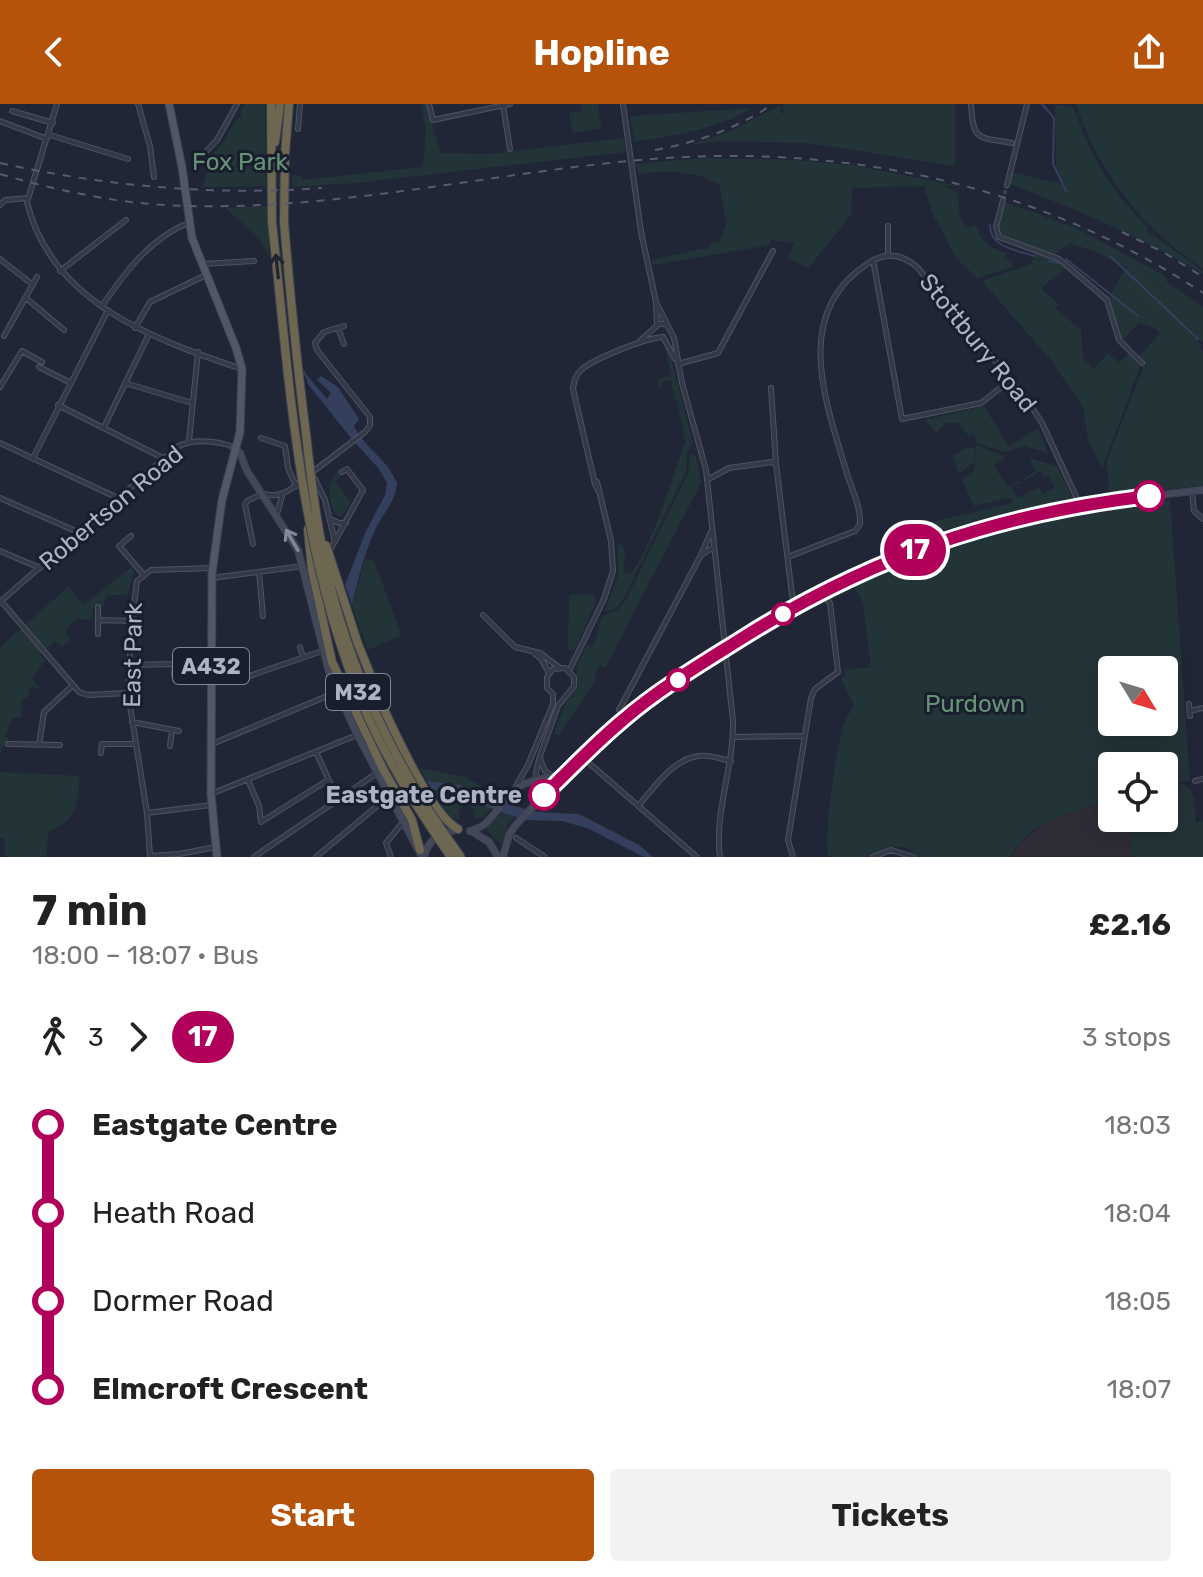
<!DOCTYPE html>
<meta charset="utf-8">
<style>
:root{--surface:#fff;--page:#f2f2f2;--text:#222;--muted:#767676;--accent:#b45309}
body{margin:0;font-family:Rubik,sans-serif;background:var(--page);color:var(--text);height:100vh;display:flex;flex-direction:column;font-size:30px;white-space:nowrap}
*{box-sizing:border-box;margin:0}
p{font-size:26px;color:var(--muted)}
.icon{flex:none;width:44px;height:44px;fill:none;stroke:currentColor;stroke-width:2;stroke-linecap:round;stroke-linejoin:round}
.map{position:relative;height:753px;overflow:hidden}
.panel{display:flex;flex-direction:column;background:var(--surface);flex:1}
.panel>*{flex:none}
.badge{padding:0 16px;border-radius:26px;font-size:28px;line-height:52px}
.needle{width:52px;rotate:128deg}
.fabs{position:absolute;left:1098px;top:552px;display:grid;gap:16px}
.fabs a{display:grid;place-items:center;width:80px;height:80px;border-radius:8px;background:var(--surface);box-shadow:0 4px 20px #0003;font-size:40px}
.map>.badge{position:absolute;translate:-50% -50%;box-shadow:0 0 0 4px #fff}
.legs{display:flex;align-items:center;gap:12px;height:88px;padding:0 32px;font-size:26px}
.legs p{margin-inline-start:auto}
.summary{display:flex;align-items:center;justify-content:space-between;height:136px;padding:0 32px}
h1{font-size:44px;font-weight:700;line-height:60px}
.action{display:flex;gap:16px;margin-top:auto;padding:16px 32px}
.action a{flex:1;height:92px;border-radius:8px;background:var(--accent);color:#fff;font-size:32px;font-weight:700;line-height:92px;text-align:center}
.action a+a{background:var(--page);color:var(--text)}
ul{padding:0 32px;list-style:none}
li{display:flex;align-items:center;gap:28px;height:88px;font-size:30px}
li i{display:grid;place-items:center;width:12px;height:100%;margin:0 10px;background:currentColor}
li i::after{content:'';width:20px;height:20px;margin:-10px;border:6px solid;border-radius:50%;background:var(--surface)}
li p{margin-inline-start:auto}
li:first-child i{background:linear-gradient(#0000 50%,currentColor 0)}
li:last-child i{background:linear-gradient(currentColor 50%,#0000 0)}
header{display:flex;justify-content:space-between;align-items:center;height:104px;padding:0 32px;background:var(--accent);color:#fff;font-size:36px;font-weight:700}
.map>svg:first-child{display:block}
.medical{fill:#2f2c38}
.green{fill:#233439;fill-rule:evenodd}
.water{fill:#343f5d}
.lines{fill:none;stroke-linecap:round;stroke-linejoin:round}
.stream{stroke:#343f5d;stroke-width:2}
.minor-tunnel{stroke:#3c4252;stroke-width:4;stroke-dasharray:4 2;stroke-linecap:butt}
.minor-casing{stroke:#4e5362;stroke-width:6}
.secondary-casing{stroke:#3d4251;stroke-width:8}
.primary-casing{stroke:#3d4251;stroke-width:9}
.motorway-casing{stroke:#3b404f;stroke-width:10}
.minor{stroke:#343947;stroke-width:4}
.secondary{stroke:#42475a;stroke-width:6}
.primary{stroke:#525767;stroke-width:7}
.motorway{stroke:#6d6651;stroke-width:8}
.rail{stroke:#565c6e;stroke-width:2;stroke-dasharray:8 8;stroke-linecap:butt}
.motorway-bridge-casing{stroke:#3b404f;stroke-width:10;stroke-linecap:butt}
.motorway-bridge{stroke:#6d6651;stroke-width:8}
.oneway{stroke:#212530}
.oneway2{stroke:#83889a}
.line-1-casing{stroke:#fff;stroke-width:18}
.line-1{stroke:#b10059;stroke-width:12}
.stop-1-dot{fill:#fff;stroke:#b10059;stroke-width:4}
.labels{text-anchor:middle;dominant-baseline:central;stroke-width:6;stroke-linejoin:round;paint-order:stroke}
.shield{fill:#191e2c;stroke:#818696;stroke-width:2}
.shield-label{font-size:22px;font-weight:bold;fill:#aeb3c4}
.park-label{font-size:24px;fill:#669378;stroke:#191e2c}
.street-label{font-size:24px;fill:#aeb3c4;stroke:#191e2c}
.stop-label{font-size:24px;font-weight:bold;fill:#aeb3c4;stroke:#191e2c;text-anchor:end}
</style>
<header><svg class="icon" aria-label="back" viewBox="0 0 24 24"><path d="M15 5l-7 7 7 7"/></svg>Hopline<svg class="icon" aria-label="share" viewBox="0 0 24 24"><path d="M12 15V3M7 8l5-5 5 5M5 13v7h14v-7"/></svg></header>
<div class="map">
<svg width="1203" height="753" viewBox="0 0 1203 753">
<rect width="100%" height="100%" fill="#202636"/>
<path class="medical" d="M1112 697V714H1134L1130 741 1132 753H1011L1020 739 1044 720 1068 710Z"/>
<path class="green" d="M245 0H265V82L203 83 208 65 202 61 221 41 237 15 242 13 241 7Z
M421 0H427L440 49 490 50 624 34 626 48 356 79 292 83V71L301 72 302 76 423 63 426 25Z
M581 0H598L601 24 572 29 569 9 582 7Z
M783 0H955V62L808 39 726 37 689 41 731 27 780 1 782 10 784 9Z
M1055 0 1074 4C1090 52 1112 88 1148 124L1147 127 1203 167V170C1141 133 1077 105 1009 80L1012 68 1061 80 1056 61Z
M1076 0H1203V164C1142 125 1099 68 1076 0Z
M753 4C717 25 674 32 634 38L630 12Z
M700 54 795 56 851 61 959 82H942L957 88 960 113 966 124 976 121C982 139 989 144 1006 149L1005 152 1012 158V163L977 174 955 153 937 116H935L924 82 852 84 851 110 844 116 845 119 808 164 788 154 795 139 771 136 770 141 652 161 651 156 711 143 710 139 720 138 726 119 720 82C696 65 666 67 638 70L636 60Z
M1005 98 1078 125 1167 173 1166 177 1203 203V237L1198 236 1203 248V382L1110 390 1106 359 1142 267 1144 259 1139 253 1160 229 1153 223 1139 219 1125 234 1121 235 1108 196 1126 163 1096 148 1070 139 1054 151 1000 131 998 125Z
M268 102 269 153 260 135 225 104Z
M1037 149 1058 156 1067 163 1041 184 1058 200 1055 204 1081 226 1083 255 1094 265 1108 249 1119 259 1129 249 1140 262 1134 279 1130 283 1132 285 1102 364 1088 335 1083 303 1050 255 982 177 1030 160Z
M665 243 671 255 693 338 687 349 686 368 623 495 617 503 607 508 605 506 618 472V441L622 440 625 450 623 467 630 470C649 451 675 366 686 336L681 334 685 332 681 316 677 315 681 313 676 295 672 296 675 293 671 276 662 277V284H657L659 282 658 275 671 271Z
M984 302 1009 343 1038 324 1048 349 1024 342 1005 348 977 339 974 331 972 330 970 333 957 319H946L936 329 925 316Z
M976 341 1003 352 1005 355 994 361 1007 383 1019 377 1022 382 1018 379 1011 383 1018 394 1039 383 1043 389 1055 384 1048 371 1044 373 1041 367 1024 377 1023 375 1036 367 1030 356 1032 355 1057 362 1072 394 931 429 928 419 1013 399 1011 393 974 402 962 375 974 367Z
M968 342 975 346 974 358 959 370 953 352Z
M690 350 696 352 701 379 605 564 600 561 595 568 596 576 559 631 554 629 565 600 578 582 576 564 587 541 592 543C598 534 598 522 602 512L618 506 626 496 688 370Z
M338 366 342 372 335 378 351 399 341 414C326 404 327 379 338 366Z
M1170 396 1190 677 1164 681V662H1112V697C1078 707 1026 716 1011 753H919C899 732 886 749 867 753 855 753 840 753 828 753 824 729 836 641 845 617 847 611 852 607 854 601L841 575 846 571 845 566 871 563 863 499 850 475 964 432 1049 412ZM1112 566H1164V618H1112Z
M365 455 374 456 401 531 368 546 352 502Z
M132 463 134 468 127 491H107L103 503H94L91 515 75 516 65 527 71 536 62 543 55 537 40 550 45 556 33 574 39 584 30 583 27 594H22L21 613 13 614 5 632 9 635 8 642H3L0 652V543L69 482 83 501Z
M594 490 596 498 575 545 571 547 568 545 569 491Z
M420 664 465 673 501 694 497 698 460 681 427 677Z
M0 668 80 672C76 702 79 714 49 727L46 753H5V734H0Z
M1183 680C1198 687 1195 705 1196 719L1203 717V753H1132L1130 741 1134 714H1164V684Z
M445 684 454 686 492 704 484 713 475 715 473 704 464 701 458 707 460 715 455 716 449 711 433 687Z
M502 708 515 713 508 720 501 741 486 725Z"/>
<path class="water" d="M306 270 327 295 331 289 317 276 321 272 338 283 359 315 354 322C364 344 388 355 397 379 396 397 383 409 375 426 364 450 358 476 352 501L345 481 366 427 385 391 387 379 379 365 351 334 307 279Z
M427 677 460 681 490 696 538 708 579 710 639 741 653 753H644L587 724 562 717 524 716 484 702 454 686 445 684 433 687Z"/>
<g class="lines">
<path class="stream" d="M1042 0 1054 14 1053 60 1066 87
M990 121C989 143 1018 147 1035 152
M1110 152 1198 235
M1066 155 1138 212
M1049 157 1059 159
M303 267 308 275
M367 599 372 612"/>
<path class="minor-tunnel" d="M1003 96 1007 81"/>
<defs>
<path id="minor" d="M57 0 27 98C51 199 155 236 242 265
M138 0 150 42 154 73
M429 0 433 16 510 0
M623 0 641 128 656 198 657 222
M971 0C973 38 978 33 1012 39
M503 1 510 45
M12 7 53 19
M0 17 47 35
M298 25 300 0
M50 31 128 55
M198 56 217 36 237 0
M1007 81 1027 0
M1003 96 996 123 999 133 1059 155 1107 196 1119 236 1142 259
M0 101 5 96 27 94
M888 122V151
M0 155 33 181
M873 156 902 315 981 299 1012 275
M204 160 254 157
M60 167 126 116
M26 194 64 226
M656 198 674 234 682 279 706 366 733 617C734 663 714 708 720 753
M102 202C126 167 149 135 190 118
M135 224 150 198 206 171
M338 224 344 240
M4 232 37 173
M663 233 675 255
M641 236 659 220H666
M678 260 718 249 773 147
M39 263 69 278
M125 279 192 299
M0 283 22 247 42 258
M771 284 776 360 792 491 797 502
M58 301 163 354
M104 323 149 230
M261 334 285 342 288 364 296 382
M189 337 198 248
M0 339 120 395
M33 354 108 206
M310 370 365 328 370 321V313L317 246 315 239 324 228 344 222
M313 371 325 396 335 438
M707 376 729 364 772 358 776 360
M1192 387 1194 407 1203 415
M599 388 595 380 573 285C574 278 575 272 580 267 592 255 646 234 663 233
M262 389C277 395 288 388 300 378
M0 394 78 428
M277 410 282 392
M330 415 339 419H346
M711 428 701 451 714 443
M131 432 119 442 143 470
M253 440 245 401 247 397 262 390
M330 446 363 386 347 365 342 368
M0 447 40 464
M788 453 855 427 860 420C861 405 853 387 848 373 827 301 790 211 867 160 884 148 901 149 917 163L1026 294 1042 319 1080 401
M212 464 151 466 137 477 132 517 128 589 147 709 150 752 179 750 216 743
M259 468 263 512
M212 474 303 462
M1 497 79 588 88 591 128 589
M0 498 177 343C192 335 217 336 233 343
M483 511 515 543 540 549 560 564
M98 516 132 517
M98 530V503
M300 543 303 553
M534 549 542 556 549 569
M129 561 175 560 174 571
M569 567 604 495 613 467 611 437 597 378
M211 578 235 577 322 547
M1189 600 1190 612
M619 606 701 451
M1190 607 1203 604
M132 618 179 627
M733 633 805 632
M8 640 60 641
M212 640 337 588
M39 641 44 608 72 582
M170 642 172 626
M316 648 338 696
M101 649 102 640H136
M582 653 697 753
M540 655 545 667 553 672
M248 676 259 702 261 718 328 676
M1195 677 1203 675
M515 684 528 661 553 600V590L547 584V573L553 565 565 564 574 573V582L558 602 540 652 536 668 539 694
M211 690 357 631
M638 702C654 684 672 656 698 652 708 650 721 655 731 657
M147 709 211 701
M516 734 545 753
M254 753 377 669
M316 753 389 692
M391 753 386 739 403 718
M793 753 788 736 811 594 815 585 838 568 830 499 821 489
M873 753 891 746 914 753"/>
<path id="secondary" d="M233 343 240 349 247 367 298 446 329 568 357 630 422 753
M470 727C496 721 500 692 522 681 531 676 552 674 565 668
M473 728 489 738 498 753
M424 753C428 736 441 726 458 726
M503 753 509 731 515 722C549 685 585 648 624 616 650 593 679 575 708 556 786 503 873 456 964 429 1042 405 1122 395 1203 386"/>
<path id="primary" d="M169 0 182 63 192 134 236 244 242 265 240 328 222 396 212 469 211 690 217 753"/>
<path id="motorway" d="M271 0 272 118
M275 38 280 0
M284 118 285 50 289 0
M308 425 312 466 332 558 383 665 412 716 420 746
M387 612C400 639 433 712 458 725"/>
</defs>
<use href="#minor" class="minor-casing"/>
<use href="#secondary" class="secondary-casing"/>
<use href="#primary" class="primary-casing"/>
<use href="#motorway" class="motorway-casing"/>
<use href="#minor" class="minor"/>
<use href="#secondary" class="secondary"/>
<use href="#primary" class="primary"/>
<use href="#motorway" class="motorway"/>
<path class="rail" d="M655 46C698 38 736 25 773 0
M0 59C105 82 214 92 322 84
M0 70C62 88 125 101 189 102 343 106 500 67 652 55 849 40 1037 80 1203 189
M1122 128 1163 148 1203 173"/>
<defs>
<path id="motorway-bridge" d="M272 118C290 283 299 452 365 606 388 659 418 706 451 753
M284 118C290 189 297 260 306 330 313 393 321 455 340 516 366 601 408 681 461 753
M326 441 358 540 387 612"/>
</defs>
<use href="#motorway-bridge" class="motorway-bridge-casing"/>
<use href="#motorway-bridge" class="motorway-bridge"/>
</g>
<defs><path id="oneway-shaft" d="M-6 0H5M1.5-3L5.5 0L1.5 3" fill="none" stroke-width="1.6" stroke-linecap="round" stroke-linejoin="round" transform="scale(2)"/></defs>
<use class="oneway" href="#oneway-shaft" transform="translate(277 162) rotate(-96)"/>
<use class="oneway2" href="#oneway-shaft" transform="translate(292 436) rotate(-120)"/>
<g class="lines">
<defs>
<path id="line-1" d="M544 691C570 666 595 639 623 616 660 584 703 559 744 533 873 452 998 410 1149 392"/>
</defs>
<use href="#line-1" class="line-1-casing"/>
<use href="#line-1" class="line-1"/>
</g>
<g class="stop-1-dot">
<circle cx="1149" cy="392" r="14"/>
<circle cx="783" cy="510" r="10"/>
<circle cx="678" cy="576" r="10"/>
<circle cx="544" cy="691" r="14"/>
</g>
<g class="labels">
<g class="shield">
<rect x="173" y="544" width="76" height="36" rx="6"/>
<rect x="326" y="570" width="64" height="36" rx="6"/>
</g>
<g class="shield-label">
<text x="211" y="562">A432</text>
<text x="358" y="588">M32</text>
</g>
<g class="park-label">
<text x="240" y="58">Fox Park</text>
<text x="975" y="600">Purdown</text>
</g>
<g class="street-label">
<text transform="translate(978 239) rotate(51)">Stottbury Road</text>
<text transform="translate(111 404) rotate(-40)">Robertson Road</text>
<text transform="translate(133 551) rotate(-89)">East Park</text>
</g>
<g class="stop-label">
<text x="522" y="691">Eastgate Centre</text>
</g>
</g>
</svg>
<div class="fabs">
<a><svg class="needle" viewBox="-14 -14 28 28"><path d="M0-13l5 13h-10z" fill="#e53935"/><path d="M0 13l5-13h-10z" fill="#767676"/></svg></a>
<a><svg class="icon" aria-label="locate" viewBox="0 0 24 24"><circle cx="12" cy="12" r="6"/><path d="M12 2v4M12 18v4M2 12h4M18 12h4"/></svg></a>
</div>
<b class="badge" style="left:915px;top:446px;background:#b10059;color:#fff">17</b>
</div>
<section class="panel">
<div class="summary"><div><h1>7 min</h1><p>18:00 – 18:07 · Bus</p></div><b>£2.16</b></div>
<div class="legs"><svg class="icon" aria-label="walk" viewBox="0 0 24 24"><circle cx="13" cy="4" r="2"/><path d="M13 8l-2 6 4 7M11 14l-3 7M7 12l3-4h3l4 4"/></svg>3<svg class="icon" aria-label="forward" viewBox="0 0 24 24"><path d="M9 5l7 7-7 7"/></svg><b class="badge" style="background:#b10059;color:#fff">17</b><p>3 stops</p></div>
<ul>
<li><i style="color:#b10059"></i><b>Eastgate Centre</b><p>18:03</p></li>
<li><i style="color:#b10059"></i><span>Heath Road</span><p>18:04</p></li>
<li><i style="color:#b10059"></i><span>Dormer Road</span><p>18:05</p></li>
<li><i style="color:#b10059"></i><b>Elmcroft Crescent</b><p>18:07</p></li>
</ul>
<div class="action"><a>Start</a><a>Tickets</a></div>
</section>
